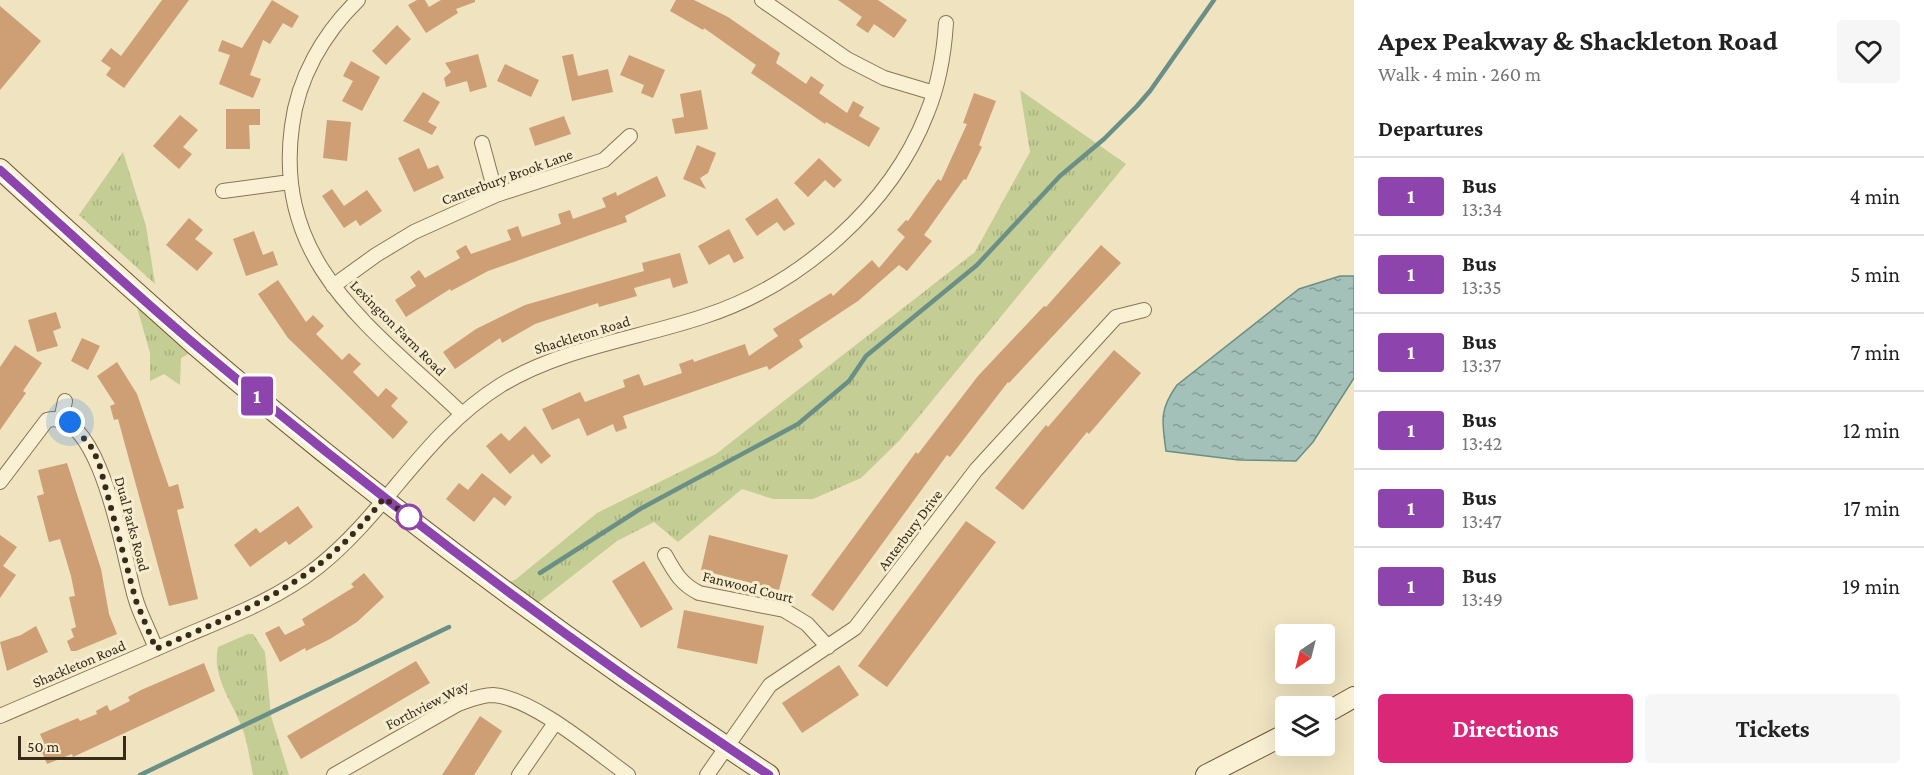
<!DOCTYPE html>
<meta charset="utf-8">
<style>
:root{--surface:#fff;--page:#f6f6f6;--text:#222;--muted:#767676;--line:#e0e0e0;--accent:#db2777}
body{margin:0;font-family:"Crimson Pro",serif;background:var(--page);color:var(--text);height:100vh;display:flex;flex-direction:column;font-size:22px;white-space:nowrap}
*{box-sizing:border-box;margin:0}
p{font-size:20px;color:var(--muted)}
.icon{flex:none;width:33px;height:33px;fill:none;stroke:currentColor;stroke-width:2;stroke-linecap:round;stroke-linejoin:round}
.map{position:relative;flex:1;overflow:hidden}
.details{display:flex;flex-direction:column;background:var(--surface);width:570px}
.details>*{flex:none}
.badge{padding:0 12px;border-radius:4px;font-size:21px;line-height:39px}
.needle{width:39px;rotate:215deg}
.controls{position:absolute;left:1275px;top:624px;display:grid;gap:12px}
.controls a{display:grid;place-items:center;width:60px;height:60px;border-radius:6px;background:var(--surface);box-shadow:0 6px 24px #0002;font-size:30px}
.scale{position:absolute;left:18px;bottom:15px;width:108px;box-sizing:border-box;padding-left:6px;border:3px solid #372b1c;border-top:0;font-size:16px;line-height:21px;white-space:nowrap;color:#372b1c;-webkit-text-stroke:4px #f6edcf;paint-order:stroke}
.you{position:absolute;width:30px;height:30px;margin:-15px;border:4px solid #fff;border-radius:50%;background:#1a73e8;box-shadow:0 0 0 9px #1a73e833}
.map>.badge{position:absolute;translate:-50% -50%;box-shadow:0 0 0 3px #fff}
h2{padding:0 24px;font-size:22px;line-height:54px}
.round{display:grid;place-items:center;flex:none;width:63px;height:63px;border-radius:6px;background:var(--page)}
.headline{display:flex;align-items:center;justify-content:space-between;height:102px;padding:0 24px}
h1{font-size:28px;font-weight:700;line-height:45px}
.button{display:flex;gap:12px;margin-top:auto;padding:12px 24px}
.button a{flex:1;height:69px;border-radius:6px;background:var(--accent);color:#fff;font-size:24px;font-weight:700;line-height:69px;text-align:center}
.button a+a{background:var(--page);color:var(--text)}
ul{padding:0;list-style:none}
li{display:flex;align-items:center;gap:18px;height:78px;padding:0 24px;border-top:2px solid var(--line)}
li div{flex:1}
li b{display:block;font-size:22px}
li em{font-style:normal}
li .badge{min-width:66px;font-weight:700;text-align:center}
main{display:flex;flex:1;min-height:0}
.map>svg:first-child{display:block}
.grass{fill:url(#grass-tufts)}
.water{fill:url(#water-ripples);stroke:#6a8f87;stroke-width:1.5}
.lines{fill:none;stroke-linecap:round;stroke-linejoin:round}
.stream{stroke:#6a8f87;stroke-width:4.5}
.building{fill:#ce9e74}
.street-casing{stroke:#887457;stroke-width:16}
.secondary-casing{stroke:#6a553b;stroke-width:22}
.street{stroke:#faf0d3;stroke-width:14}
.secondary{stroke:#faf0d3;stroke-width:20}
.line-casing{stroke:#fff;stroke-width:14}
.line{stroke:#8e44ad;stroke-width:9}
.walk{stroke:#372b1c;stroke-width:6;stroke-dasharray:0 10.8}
.stop-dot{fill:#fff;stroke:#8e44ad;stroke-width:3}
.labels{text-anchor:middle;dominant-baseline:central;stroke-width:6;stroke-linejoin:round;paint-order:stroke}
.street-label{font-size:15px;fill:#372b1c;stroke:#f6edcf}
</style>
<main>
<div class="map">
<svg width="1354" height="775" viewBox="0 0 1354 775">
<defs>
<pattern id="grass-tufts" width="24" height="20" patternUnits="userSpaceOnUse" patternTransform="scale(1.5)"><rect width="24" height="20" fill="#c4cd94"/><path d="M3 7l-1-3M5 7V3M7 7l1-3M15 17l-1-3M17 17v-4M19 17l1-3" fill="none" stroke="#a9b07f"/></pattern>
<pattern id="water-ripples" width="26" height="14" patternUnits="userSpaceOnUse" patternTransform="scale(1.5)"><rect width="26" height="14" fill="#a3c1b9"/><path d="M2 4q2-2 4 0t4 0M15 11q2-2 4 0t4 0" fill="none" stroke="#869d96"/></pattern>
</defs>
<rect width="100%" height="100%" fill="#efe3c0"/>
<path class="grass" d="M1020 90 1126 164 899 441 861 478 813 499H773L742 489 678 542 654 522 617 541 534 606 506 583 515 580 597 513 716 454 975 252 1030 152Z
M123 152 146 226 155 284 79 215Z
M137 307 190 353 181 358 180 385 164 374 150 381V353Z
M248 634H253L265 652 271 716 289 775H253C250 761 248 746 244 733 235 704 211 679 218 647Z"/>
<path class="water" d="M1340 276H1354V378L1313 442 1296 461 1239 460 1166 451C1162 421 1159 410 1177 385L1299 289Z"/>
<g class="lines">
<path class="stream" d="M540 573 640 509 798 424 849 381 866 356 977 265 1060 176 1104 139 1137 106 1150 91 1214 0
M140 775 449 627"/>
</g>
<path class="building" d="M162 0H189L124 88 106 75 111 68 101 61 111 48 121 56Z
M272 0 299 16 292 28 283 23 270 44 263 40 250 75 261 79 253 98 219 84 230 55 218 51 222 40 242 48Z
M417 0H425L429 7 441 0H475V2L456 9 458 13 426 33 408 5Z
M676 0H694L728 17 780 53 776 63 806 84 811 76 824 85 819 93 847 113 853 101 864 107 859 116 880 128 869 147 826 122 825 124 751 73 756 65 704 28 703 30 670 11Z
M838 0H878L907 20 894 38 874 24 868 33 856 25 862 17Z
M0 6 41 41 0 90Z
M397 25 411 39 386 65 372 51Z
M478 54 487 87 470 92 467 81 446 87 444 78 451 72 445 63Z
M573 54 578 76 608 69 613 92 572 101 562 56Z
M629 55 665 70 653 98 641 93 644 85 620 75Z
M351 61 380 77 362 111 342 101 353 81 343 76Z
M505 64 539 80 531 97 497 81Z
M701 90 708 129 675 134 672 119 684 117 680 94Z
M423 92 440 102 428 122 437 127 432 135 403 121Z
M974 93 996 101 979 145 982 147 966 180 964 179 924 235 932 241 907 271 899 265 858 301 799 340 803 347 769 370 767 366 623 416 627 428 616 432 613 424 587 436 579 418 552 430 542 409 580 392 585 402 625 387 623 380 639 374 644 386 682 373 679 364 693 359 694 362 745 344 749 356 778 336 773 329 831 293 833 296 872 260 879 268 905 237 897 230 906 220 908 221 938 179 941 181 967 124 963 123Z
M226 109H260V125H249L250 149H226Z
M180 115 198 130 183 147 192 154 179 169 153 146Z
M564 116 571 134 535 146 529 128Z
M327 120 351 122 347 161 323 158Z
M697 145 716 153 708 173 700 178 706 189 683 179Z
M419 148 428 169 438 165 444 178 414 192 398 158Z
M819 158 842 180 834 188 825 180 808 197 794 183Z
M657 176 666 196 625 216 627 222 488 271 451 291 450 289 406 317 395 300 416 286 410 277 419 270 425 278 460 258 456 251 466 245 471 254 511 240 507 230 518 226 522 237 561 224 558 214 570 210 573 219 606 207 602 198 616 192 617 196Z
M332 189 344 206 367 190 382 211 360 226 356 220 344 228 322 196Z
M777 198 795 224 784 231 777 222 757 236 745 219Z
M189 218 203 230 195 239 213 253 197 271 166 245Z
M729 229 744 258 734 263 729 254 709 265 698 246Z
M254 231 263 255 273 251 278 265 246 276 233 239Z
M1101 245 1121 263 1009 383 1008 382 950 457 947 455 833 611 811 595 916 452 918 454 978 376 1044 306 1046 307Z
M680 253 688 283 673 288 670 278 634 288 637 296 599 307 598 303 535 324 502 343 500 338 455 369 443 352 476 329 525 305 644 271 642 263Z
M278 280 306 322 313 315 324 326 316 334 342 360 349 353 361 364 353 372 378 397 386 388 398 398 391 406 408 422 393 439 288 338 258 294Z
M56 312 61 328 53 331 58 346 37 352 28 320Z
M82 338 100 346 88 370 71 361Z
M15 345 42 363 23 391 26 393 0 430V367Z
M1114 350 1141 373 1089 434 1087 432 1023 510 995 488 1046 425 1048 427Z
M117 362 137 394 169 487 178 484 184 508 177 510 198 599 169 606 118 419 114 420 110 406 115 404 97 376Z
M525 426 551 456 541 464 533 454 510 474 486 446 501 433 509 441Z
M67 463 101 569 109 614 117 634 76 651H71L67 641 74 637 71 629 76 627 69 597 75 596 71 576 60 539 49 542 37 496 44 494 38 470Z
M482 473 512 497 505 506 494 497 474 522 446 499 459 483 468 490Z
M298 506 313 527 289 545 286 541 250 567 234 545 256 528 260 533Z
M966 521 996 542 887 687 858 666Z
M0 535 17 547 3 566 16 575 0 598Z
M709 535 788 555 779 590 701 570Z
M644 561 673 609 641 628 612 581Z
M364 573 384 597 357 622 330 639 306 651 305 648 280 662 265 633 279 626 285 635 305 625 302 619 354 587 351 584Z
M684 610 764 626 757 664 677 648Z
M36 626 48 652 7 671 0 642 21 635Z
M416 661 430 683 301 759 287 736Z
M204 663 215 691 73 757 72 754 47 764 40 747 45 745 40 734 78 718 80 721 97 714 96 711 107 705 110 711 130 701 128 697 141 690Z
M839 665 859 695 802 733 782 703Z
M480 716 502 731 474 775H442Z"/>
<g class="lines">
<defs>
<path id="street" d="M358 0C323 34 298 78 292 126 273 265 373 328 461 413
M762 0 847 59 884 78 934 93
M482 143 496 195
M223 191 290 182
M333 286 376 255 414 232 496 195 604 160 630 136
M61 420 65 401
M0 482 47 420C101 406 124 560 135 597 140 615 150 632 156 649
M665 555C675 573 681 584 699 593L784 610 807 624 828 647
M0 716C62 689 125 663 187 635 232 616 279 598 318 567 387 512 424 433 501 385 564 347 637 339 705 316 800 285 891 206 927 113 939 84 944 54 946 23
M334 775 458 704C470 700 480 695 493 695 533 698 595 751 628 775
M519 775 555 723
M707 775 770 685 855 628 976 470 1116 317 1144 310"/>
<path id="secondary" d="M0 169C64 228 129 286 194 344 375 500 569 643 769 775
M1324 714 1354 697
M1206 775 1286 734"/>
</defs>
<use href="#street" class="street-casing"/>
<use href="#secondary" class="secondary-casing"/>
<use href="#street" class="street"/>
<use href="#secondary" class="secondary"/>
</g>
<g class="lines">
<defs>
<path id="line" d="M0 170C66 229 130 290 198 347 381 500 570 643 769 775"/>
</defs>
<use href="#line" class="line-casing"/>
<use href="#line" class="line"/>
<path class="walk" d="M70 422 92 448 99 463 136 601 156 649C252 607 318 584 384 498L409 517"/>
</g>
<circle class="stop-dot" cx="409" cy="517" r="12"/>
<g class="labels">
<g class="street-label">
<text transform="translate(507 177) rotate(-20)">Canterbury Brook Lane</text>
<text transform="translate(398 328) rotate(45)">Lexington Farm Road</text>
<text transform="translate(582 335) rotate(-17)">Shackleton Road</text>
<text transform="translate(132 524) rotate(75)">Dual Parks Road</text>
<text transform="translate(910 530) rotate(-53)">Anterbury Drive</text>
<text transform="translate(748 587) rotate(14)">Fanwood Court</text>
<text transform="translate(79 664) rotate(-23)">Shackleton Road</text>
<text transform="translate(427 705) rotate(-27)">Forthview Way</text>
</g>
</g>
</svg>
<div class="controls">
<a><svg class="needle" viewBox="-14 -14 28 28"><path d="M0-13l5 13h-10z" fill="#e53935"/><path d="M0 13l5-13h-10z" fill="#767676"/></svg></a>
<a><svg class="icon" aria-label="layers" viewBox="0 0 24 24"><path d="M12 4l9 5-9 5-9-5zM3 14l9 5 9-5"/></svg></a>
</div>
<div class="scale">50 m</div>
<div class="you" style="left:70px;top:422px"></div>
<b class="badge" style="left:257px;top:396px;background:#8e44ad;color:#fff">1</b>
</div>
<section class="details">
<div class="headline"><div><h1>Apex Peakway &amp; Shackleton Road</h1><p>Walk · 4 min · 260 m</p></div><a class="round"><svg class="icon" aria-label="heart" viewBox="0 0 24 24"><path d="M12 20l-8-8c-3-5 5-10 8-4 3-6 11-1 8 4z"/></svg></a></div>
<h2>Departures</h2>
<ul>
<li><span class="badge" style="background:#8e44ad;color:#fff">1</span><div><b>Bus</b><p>13:34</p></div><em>4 min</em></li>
<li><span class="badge" style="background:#8e44ad;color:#fff">1</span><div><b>Bus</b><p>13:35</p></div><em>5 min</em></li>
<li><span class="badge" style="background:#8e44ad;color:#fff">1</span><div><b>Bus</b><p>13:37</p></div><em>7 min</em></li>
<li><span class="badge" style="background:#8e44ad;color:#fff">1</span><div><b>Bus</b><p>13:42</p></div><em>12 min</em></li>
<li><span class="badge" style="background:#8e44ad;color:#fff">1</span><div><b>Bus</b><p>13:47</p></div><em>17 min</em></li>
<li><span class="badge" style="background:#8e44ad;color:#fff">1</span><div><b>Bus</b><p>13:49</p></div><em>19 min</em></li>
</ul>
<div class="button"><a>Directions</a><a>Tickets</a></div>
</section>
</main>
